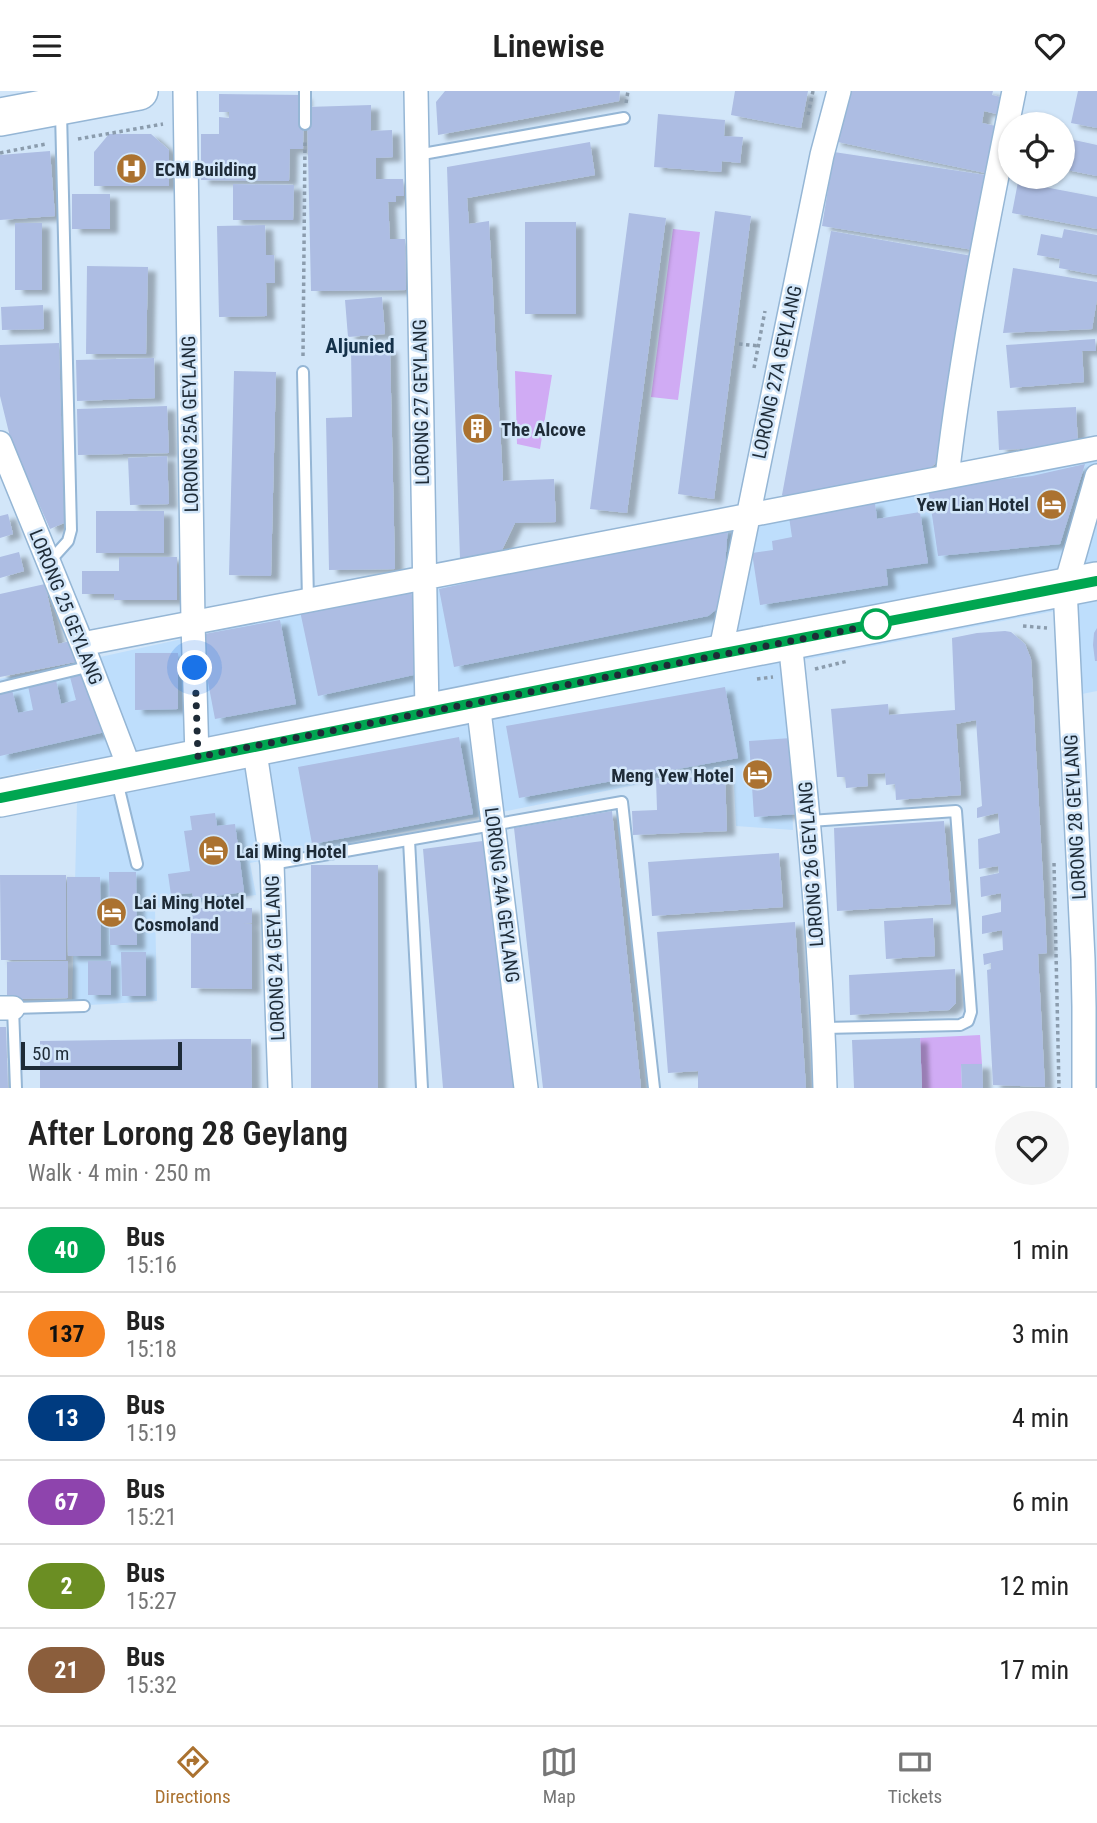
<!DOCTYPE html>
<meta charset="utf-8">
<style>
:root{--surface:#fff;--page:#f6f6f6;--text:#222;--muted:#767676;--line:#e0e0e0;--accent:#ab7230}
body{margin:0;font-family:"Roboto Condensed",sans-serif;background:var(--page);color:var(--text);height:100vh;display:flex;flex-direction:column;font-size:26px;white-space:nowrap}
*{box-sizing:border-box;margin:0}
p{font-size:23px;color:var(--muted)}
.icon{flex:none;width:38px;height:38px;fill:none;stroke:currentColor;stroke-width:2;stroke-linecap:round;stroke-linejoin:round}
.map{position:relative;height:997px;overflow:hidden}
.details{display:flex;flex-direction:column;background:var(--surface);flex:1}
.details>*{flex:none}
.badge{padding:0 14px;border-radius:23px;font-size:24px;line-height:46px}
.tools{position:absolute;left:998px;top:21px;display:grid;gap:14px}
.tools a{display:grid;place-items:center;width:77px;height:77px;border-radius:50%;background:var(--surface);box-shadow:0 2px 5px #0004;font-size:35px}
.scale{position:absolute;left:21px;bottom:18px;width:161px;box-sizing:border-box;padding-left:7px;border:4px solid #1e2b37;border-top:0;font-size:19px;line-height:24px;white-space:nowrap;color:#1e2b37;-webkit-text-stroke:5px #d2e6f9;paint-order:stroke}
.you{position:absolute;width:35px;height:35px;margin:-18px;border:5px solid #fff;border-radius:50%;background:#1a73e8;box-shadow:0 0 0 10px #1a73e833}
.map>.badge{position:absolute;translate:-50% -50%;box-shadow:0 0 0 4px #fff}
.round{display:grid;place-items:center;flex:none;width:74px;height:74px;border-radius:37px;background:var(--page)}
.summary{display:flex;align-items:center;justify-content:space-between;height:119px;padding:0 28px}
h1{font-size:33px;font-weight:600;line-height:52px}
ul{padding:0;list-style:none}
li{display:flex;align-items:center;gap:21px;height:84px;padding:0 28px;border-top:2px solid var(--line)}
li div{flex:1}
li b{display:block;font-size:26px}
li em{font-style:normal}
li .badge{min-width:77px;font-weight:700;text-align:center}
header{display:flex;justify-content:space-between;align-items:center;height:91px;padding:0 28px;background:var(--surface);font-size:32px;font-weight:600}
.tab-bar{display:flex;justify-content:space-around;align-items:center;height:98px;border-top:2px solid var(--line);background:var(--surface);font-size:19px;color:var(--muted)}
.tab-bar a{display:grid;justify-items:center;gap:4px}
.tab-bar .on{color:var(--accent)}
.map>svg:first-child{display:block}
.built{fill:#bedefc}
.water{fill:#d0abf4}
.building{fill:#adbde3;filter:url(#shadow)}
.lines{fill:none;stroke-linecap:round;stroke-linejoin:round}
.service-casing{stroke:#95b6d5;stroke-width:14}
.minor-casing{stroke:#95b6d5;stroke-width:26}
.primary-casing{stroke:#95b6d5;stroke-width:40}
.path{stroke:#8b9cad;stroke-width:3.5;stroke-dasharray:3.5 3.5;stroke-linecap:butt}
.service{stroke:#fff;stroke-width:10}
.minor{stroke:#fff;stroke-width:23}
.primary{stroke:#fff;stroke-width:37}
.line-casing{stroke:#fff;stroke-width:16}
.line{stroke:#00a651;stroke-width:10}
.walk{stroke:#1e2b37;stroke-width:7;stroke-dasharray:0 12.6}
.stop-dot{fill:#fff;stroke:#00a651;stroke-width:3.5}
.labels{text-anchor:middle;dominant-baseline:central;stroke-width:5;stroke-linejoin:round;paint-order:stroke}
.poi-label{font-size:19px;font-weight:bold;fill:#1e2b37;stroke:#d2e6f9;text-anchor:start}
.street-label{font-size:19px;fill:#1e2b37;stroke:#d2e6f9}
.neighbourhood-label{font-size:21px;font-weight:bold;fill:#14314a;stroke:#d2e6f9}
</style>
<header><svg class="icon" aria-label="menu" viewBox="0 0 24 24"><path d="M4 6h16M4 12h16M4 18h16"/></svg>Linewise<svg class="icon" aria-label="heart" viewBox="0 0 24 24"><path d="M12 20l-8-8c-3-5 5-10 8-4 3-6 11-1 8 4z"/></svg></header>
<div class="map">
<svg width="1097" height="997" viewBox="0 0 1097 997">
<defs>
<filter id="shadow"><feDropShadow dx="8" dy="4.5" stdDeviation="2" flood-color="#0004"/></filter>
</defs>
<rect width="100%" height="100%" fill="#d2e6f9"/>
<path class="built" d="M1097 347V600L1077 604 1075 516 787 572 793 739 736 735 733 674 250 772 256 804 155 817 157 910 72 915 78 670 0 686V588Z"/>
<path class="water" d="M673 138 700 141 678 309 651 306Z
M515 280 552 284 540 358 517 353Z
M980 944 982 973H961L962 997H922L920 947Z"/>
<path class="building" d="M445 0H620L619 10 438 44 436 11Z
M735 0H808L801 37 731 24Z
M844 0H993L992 4 1005 7 1001 24 984 20 982 32 1005 37 995 84 833 50Z
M1078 0H1097V37L1071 32Z
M219 3 304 4 303 58H290L289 90 201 89V43H219V26L229 27V21H219Z
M371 14V40L392 39 393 66 376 67V88H403L404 105H396V111H388L390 148H405L406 199 311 200 307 16Z
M658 23 725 29 724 45 743 46 740 72 722 70 721 81 654 76Z
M109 43H151L169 59V95H94V61Z
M1065 47 1097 54V85L1062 78V62Z
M590 51 595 84 467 107 469 133 489 130 503 390 554 388 556 431 515 432 502 459 460 468 447 76Z
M50 60 55 125 0 129V64Z
M834 61 992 85 980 160 822 135Z
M1018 91 1097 106V138L1012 122Z
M233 93 294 94 293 129H233Z
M72 103H110V138H72Z
M715 120 751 125 714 408 678 403Z
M629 122 666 127 627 422 590 418Z
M525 131H576V223H525Z
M15 132H42V199H15Z
M265 134 266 164H274L275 192H266L267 225 219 226 217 135Z
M1064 138 1097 144V184L1059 177 1060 168 1037 164 1041 143 1062 147Z
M831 140 978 166 949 294 935 373 922 383 787 409 782 404Z
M87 175 148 176 146 263H86Z
M1013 177 1097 191V208L1092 238 1003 242Z
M382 206 385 243 348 246 345 209Z
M43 214 44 238 2 239 1 216Z
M1095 248 1096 260H1082L1084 291 1010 297 1006 254Z
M59 252 64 432 50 438 11 350 0 305V254Z
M390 257 395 478 329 479 326 327 352 326 351 258Z
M154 267 155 307 77 310 76 269Z
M234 280 276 281 271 485 229 484Z
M167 315 169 362 78 364 77 318Z
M1076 316 1078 355 999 359 997 320Z
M167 365 169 413 130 414 128 367Z
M1085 373 1060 453 938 465 928 397 1032 385Z
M875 412 877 428 920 421 928 472 886 478 888 494 760 514 752 462 773 459 772 450 792 446 789 426Z
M96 420H164V462H96Z
M8 423 13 443 0 447V425Z
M728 435 722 514 708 525 454 576 439 498Z
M19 461 24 480 0 487V466Z
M119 466H177V509H114V503H82V480H119Z
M45 493 58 553 70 550 75 571 0 586V503Z
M411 497 418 583 318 605 300 520Z
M280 529 296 613 215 628 199 544Z
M1097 537V570H1095L1093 554 1094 542Z
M1005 540 1011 541 1025 553 1031 568 1047 862 1038 863 1045 996 993 994 987 879 991 878V872L984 874 983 863 1003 859 1002 839 982 843V825L1001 821V802L981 806 980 786 999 782 998 775 979 778 978 748 1000 742 998 722 977 727V717L982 715 976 629 956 633 961 704 896 709 895 693 886 694 885 682 867 683 868 695 846 697 845 686H837L831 618 888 613 889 624 955 619 952 547 977 542Z
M135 562H178V618L135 619Z
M91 581 105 641 0 665V602L12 599 18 622 33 619 28 595 56 589 61 613 76 609 70 586Z
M725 596 738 667 519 707 506 635Z
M459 646 473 723 312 753 298 676Z
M791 647 796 723 754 726 749 650Z
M725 685 727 740 633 744 632 720 657 719 656 688Z
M612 720 641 997H543L514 737Z
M215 722 217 735 235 733 244 801 194 808 192 802 171 804 168 783 190 780 184 740 192 739 190 725Z
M944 730 951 813 837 820 834 737Z
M490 749 515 997H443L423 758Z
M779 762 783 816 652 825 648 771Z
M311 774H378V997H311Z
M109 781H136L137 854H110Z
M0 784H66V869H1Z
M67 786H100L101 865H68Z
M191 817H252V832H243L252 833V898L191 897Z
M933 827 935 865 886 868 884 830Z
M795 831 806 997H698V980L668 982 657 841Z
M121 861H146V905H122Z
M68 870V907L7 908V871Z
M88 870H111V904H88Z
M955 878 956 912 949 919 850 924 849 884Z
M0 936H6L8 997H0Z
M920 947 922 997H854L852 949Z
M188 948H251L252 997H40V950Z
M961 973H982L983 997H962Z"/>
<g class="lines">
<defs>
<path id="service" d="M305 33V0
M417 64 624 27
M303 281 308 509
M49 471 68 450 71 439 61 21
M0 597 91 575
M117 690 137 773
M810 730 956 720 971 921 968 930 960 934 824 937
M409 749 422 997
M272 773 622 711 654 997
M16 997 13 917 84 915"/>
<path id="minor" d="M185 0 193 531 197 666
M416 0 427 621
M0 352 82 553 131 681
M947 386C962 256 988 128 1014 0
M790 550C806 699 821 848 825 997
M82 553 1097 357
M720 563 822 64 839 0
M478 612 526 997
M254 655 272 773 280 997
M0 917H13
M1084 997V916L1083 868 1065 497 1097 385"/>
<path id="primary" d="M0 26 139 0
M0 707 720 563 1097 490"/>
</defs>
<use href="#service" class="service-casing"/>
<use href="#minor" class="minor-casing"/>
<use href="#primary" class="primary-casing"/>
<path class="path" d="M626 12 628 0
M808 24 813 0
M78 48 163 33
M0 62 46 53
M739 253 760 255
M303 265 305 49
M754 277 765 220
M1023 535 1047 537
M815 578 848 570
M757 588 773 586
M1054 772 1059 997"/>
<use href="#service" class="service"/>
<use href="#minor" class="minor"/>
<use href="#primary" class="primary"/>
</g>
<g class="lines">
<defs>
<path id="line" d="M0 707 693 568 1097 490"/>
</defs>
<use href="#line" class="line-casing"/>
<use href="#line" class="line"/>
<path class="walk" d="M195 577 198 666 883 532 876 533"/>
</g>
<defs>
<symbol id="hospital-disc" viewBox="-11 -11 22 22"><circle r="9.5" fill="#ab7230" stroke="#d2e6f9"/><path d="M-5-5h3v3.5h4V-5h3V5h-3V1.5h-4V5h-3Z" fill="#fff"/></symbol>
<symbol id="building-disc" viewBox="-11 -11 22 22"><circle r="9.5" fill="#ab7230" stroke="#d2e6f9"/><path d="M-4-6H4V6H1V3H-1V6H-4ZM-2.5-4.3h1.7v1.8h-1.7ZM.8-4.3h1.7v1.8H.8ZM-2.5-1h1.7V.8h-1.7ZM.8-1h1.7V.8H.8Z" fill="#fff"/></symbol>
<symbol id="hotel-disc" viewBox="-11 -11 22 22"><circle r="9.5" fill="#ab7230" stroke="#d2e6f9"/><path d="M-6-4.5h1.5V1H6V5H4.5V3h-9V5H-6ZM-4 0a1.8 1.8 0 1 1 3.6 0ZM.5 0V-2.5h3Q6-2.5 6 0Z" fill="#fff"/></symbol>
</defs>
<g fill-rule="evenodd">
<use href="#hospital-disc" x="114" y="60" width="35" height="35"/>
<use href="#building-disc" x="460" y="320" width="35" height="35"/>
<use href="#hotel-disc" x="1034" y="396" width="35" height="35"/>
<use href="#hotel-disc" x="740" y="666" width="35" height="35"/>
<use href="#hotel-disc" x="196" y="742" width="35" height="35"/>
<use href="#hotel-disc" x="94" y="804" width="35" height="35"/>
</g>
<circle class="stop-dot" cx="876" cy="533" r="14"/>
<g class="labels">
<g class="poi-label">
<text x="155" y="78">ECM Building</text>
<text x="501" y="338">The Alcove</text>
<text x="1029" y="413" text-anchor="end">Yew Lian Hotel</text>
<text x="734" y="684" text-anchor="end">Meng Yew Hotel</text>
<text x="236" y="760">Lai Ming Hotel</text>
<text x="134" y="811">Lai Ming Hotel<tspan x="134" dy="22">Cosmoland</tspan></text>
</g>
<g class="street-label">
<text transform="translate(777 281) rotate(-78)">LORONG 27A GEYLANG</text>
<text transform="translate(421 311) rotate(-91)">LORONG 27 GEYLANG</text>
<text transform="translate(190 333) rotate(-91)">LORONG 25A GEYLANG</text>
<text transform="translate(66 516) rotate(68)">LORONG 25 GEYLANG</text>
<text transform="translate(1075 726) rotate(-93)">LORONG 28 GEYLANG</text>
<text transform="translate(811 773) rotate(-94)">LORONG 26 GEYLANG</text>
<text transform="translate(502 804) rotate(83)">LORONG 24A GEYLANG</text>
<text transform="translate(275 867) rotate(-92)">LORONG 24 GEYLANG</text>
</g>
<g class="neighbourhood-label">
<text x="360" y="255">Aljunied</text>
</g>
</g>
</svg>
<div class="tools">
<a><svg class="icon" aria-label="locate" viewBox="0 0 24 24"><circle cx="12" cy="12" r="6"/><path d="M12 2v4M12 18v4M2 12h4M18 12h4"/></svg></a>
</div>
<div class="scale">50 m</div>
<div class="you" style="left:195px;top:577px"></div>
</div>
<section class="details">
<div class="summary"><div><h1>After Lorong 28 Geylang</h1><p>Walk · 4 min · 250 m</p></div><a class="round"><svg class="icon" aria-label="heart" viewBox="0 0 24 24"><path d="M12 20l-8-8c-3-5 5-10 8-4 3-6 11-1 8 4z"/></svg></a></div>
<ul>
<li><span class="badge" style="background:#00a651;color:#fff">40</span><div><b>Bus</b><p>15:16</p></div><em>1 min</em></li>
<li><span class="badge" style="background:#f58220;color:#111">137</span><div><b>Bus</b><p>15:18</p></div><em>3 min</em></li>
<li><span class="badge" style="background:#003b80;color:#fff">13</span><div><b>Bus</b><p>15:19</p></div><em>4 min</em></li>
<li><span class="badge" style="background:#8e44ad;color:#fff">67</span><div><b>Bus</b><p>15:21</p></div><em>6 min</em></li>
<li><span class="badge" style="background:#6b8e23;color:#fff">2</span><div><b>Bus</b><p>15:27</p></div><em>12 min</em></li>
<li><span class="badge" style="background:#8b5e3c;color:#fff">21</span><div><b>Bus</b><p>15:32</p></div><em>17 min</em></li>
</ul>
</section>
<nav class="tab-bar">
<a class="on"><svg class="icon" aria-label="directions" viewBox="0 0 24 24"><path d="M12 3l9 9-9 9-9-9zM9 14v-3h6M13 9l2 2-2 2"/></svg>Directions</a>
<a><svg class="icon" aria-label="map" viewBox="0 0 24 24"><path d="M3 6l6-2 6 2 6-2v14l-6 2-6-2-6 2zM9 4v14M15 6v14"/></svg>Map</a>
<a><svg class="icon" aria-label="tickets" viewBox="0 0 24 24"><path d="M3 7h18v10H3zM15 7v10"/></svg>Tickets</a>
</nav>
